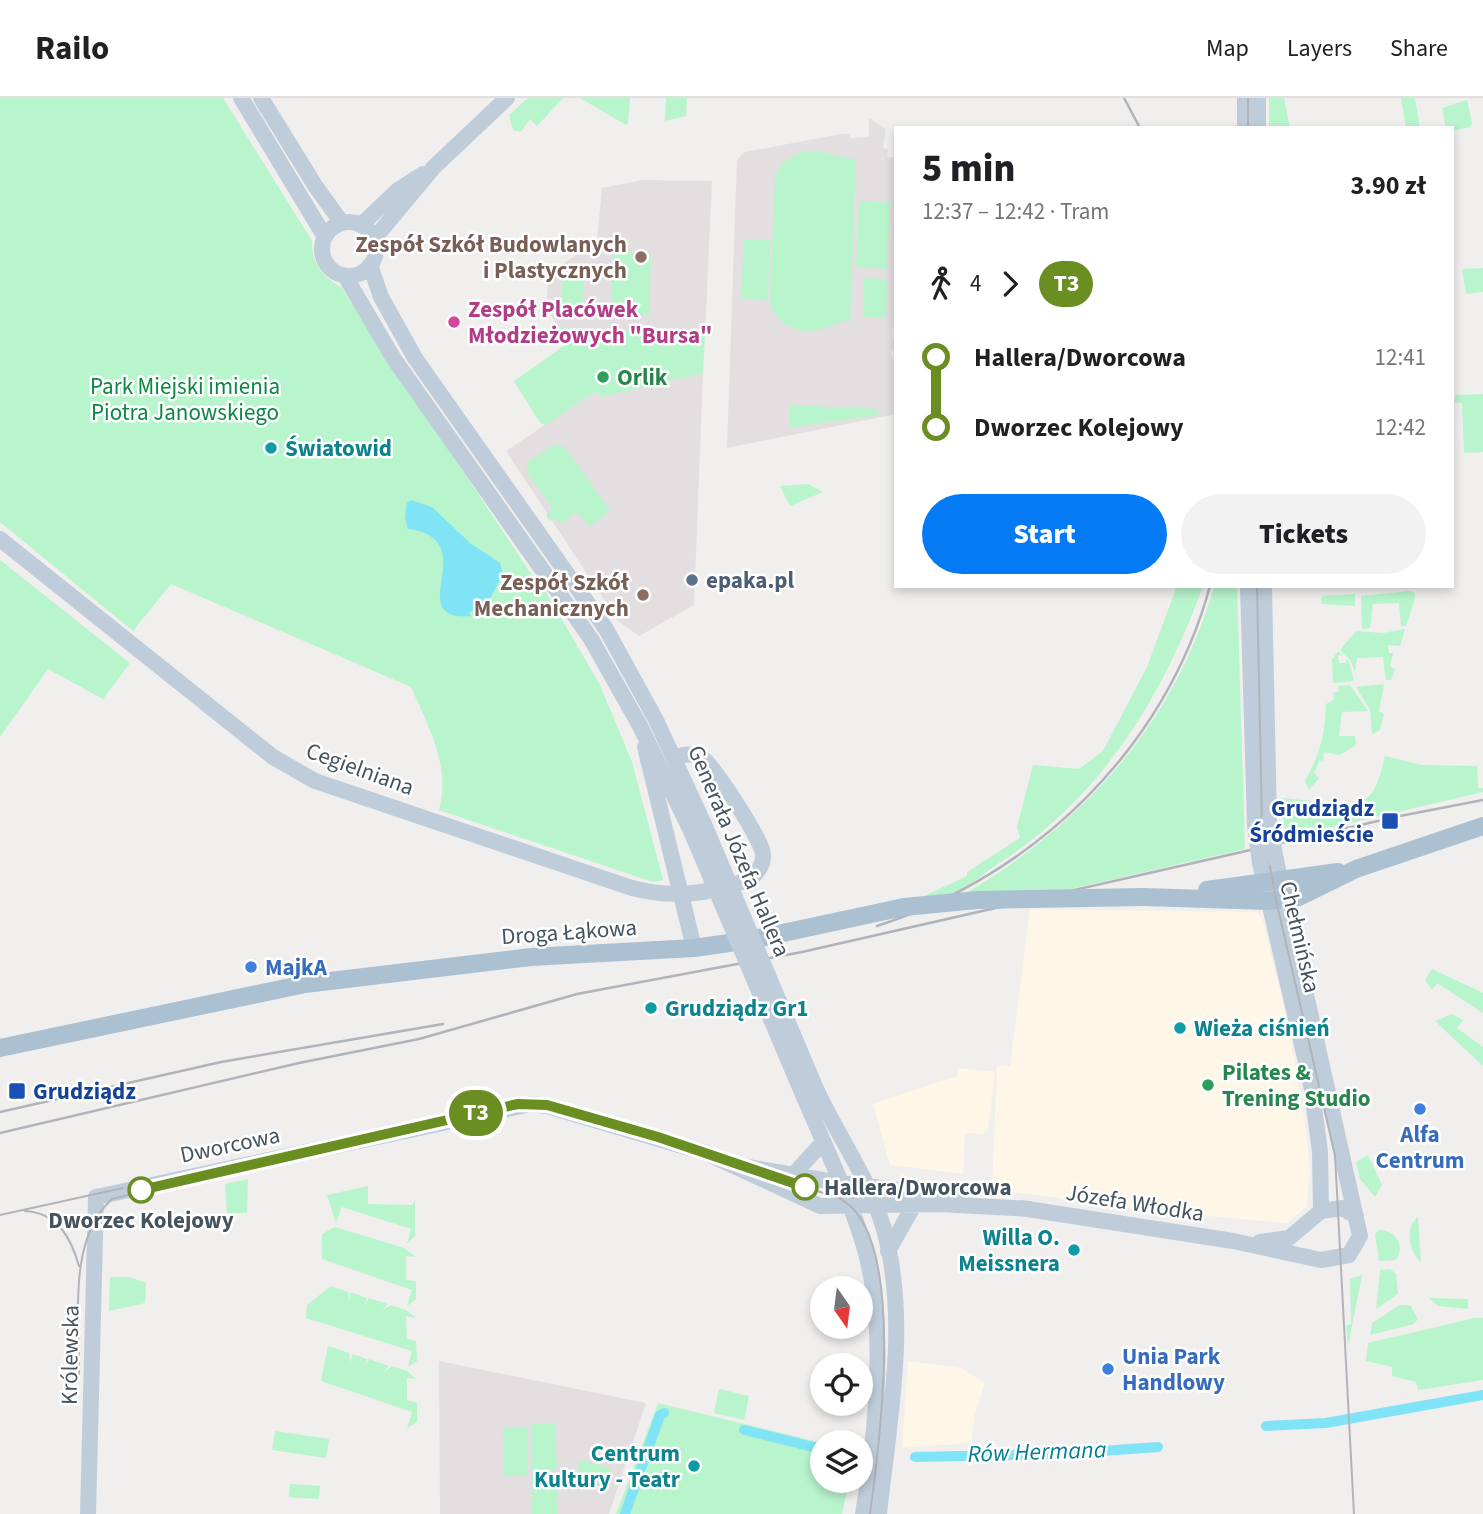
<!DOCTYPE html>
<meta charset="utf-8">
<style>
:root{--surface:#fff;--page:#f2f2f2;--text:#202124;--muted:#757577;--line:#e0e0e0;--accent:#047af5}
body{margin:0;font-family:"Source Sans 3",sans-serif;background:var(--page);color:var(--text);height:100vh;display:flex;flex-direction:column;font-size:26px;white-space:nowrap}
*{box-sizing:border-box;margin:0}
p{font-size:23px;color:var(--muted)}
.icon{flex:none;width:38px;height:38px;fill:none;stroke:currentColor;stroke-width:2;stroke-linecap:round;stroke-linejoin:round}
.map{position:relative;flex:1;overflow:hidden}
.details{position:absolute;left:894px;top:28px;width:560px;height:462px;display:flex;flex-direction:column;background:var(--surface);border-radius:0px;box-shadow:0 4px 10px #0003}
.details>*{flex:none}
.badge{padding:0 14px;border-radius:23px;font-size:24px;line-height:46px}
.needle{width:46px;rotate:166deg}
.tools{position:absolute;left:810px;top:1178px;display:grid;gap:14px}
.tools a{display:grid;place-items:center;width:63px;height:63px;border-radius:50%;background:var(--surface);box-shadow:0 4px 10px #0003;font-size:35px}
.map>.badge{position:absolute;translate:-50% -50%;box-shadow:0 0 0 4px #fff}
.legs{display:flex;align-items:center;gap:10px;height:77px;padding:0 28px;font-size:23px}
.legs p{margin-inline-start:auto}
.overview{display:flex;align-items:center;justify-content:space-between;height:119px;padding:0 28px}
h1{font-size:38px;font-weight:800;line-height:52px}
.action{display:flex;gap:14px;margin-top:auto;padding:14px 28px}
.action a{flex:1;height:80px;border-radius:42px;background:var(--accent);color:#fff;font-size:28px;font-weight:800;line-height:80px;text-align:center}
.action a+a{background:var(--page);color:var(--text)}
ul{padding:0 28px;list-style:none}
li{display:flex;align-items:center;gap:24px;height:70px;font-size:26px}
li i{display:grid;place-items:center;width:10px;height:100%;margin:0 9px;background:currentColor}
li i::after{content:'';width:18px;height:18px;margin:-9px;border:5px solid;border-radius:50%;background:var(--surface)}
li p{margin-inline-start:auto}
li:first-child i{background:linear-gradient(#0000 50%,currentColor 0)}
li:last-child i{background:linear-gradient(currentColor 50%,#0000 0)}
header{display:flex;align-items:center;gap:42px;box-sizing:border-box;height:98px;padding:0 35px;background:var(--surface);border-bottom:2px solid var(--line)}
header strong{font-size:33px}
nav{display:flex;gap:38px;margin-inline-start:auto;font-size:24px}
.map>svg:first-child{display:block}
.commercial{fill:#fef6e6}
.education{fill:#e3dfe0}
.green{fill:#b8f4cc}
.water{fill:#80e3f6}
.lines{fill:none;stroke-linecap:round;stroke-linejoin:round}
.canal{stroke:#80e3f6;stroke-width:10}
.secondary{stroke:#bfcdda;stroke-width:16}
.primary{stroke:#abc0d1;stroke-width:18}
.tram{stroke:#b0b4ba;stroke-width:2}
.rail{stroke:#b0b4ba;stroke-width:2.5}
.secondary-bridge{stroke:#bfcdda;stroke-width:16}
.primary-bridge{stroke:#abc0d1;stroke-width:18}
.line-1-casing{stroke:#fff;stroke-width:16}
.line-1{stroke:#6b8e23;stroke-width:10}
.education-dot{fill:#8d6e63;stroke:#fff;stroke-width:2.5}
.hotel-dot{fill:#d1479c;stroke:#fff;stroke-width:2.5}
.leisure-dot{fill:#2e9e5b;stroke:#fff;stroke-width:2.5}
.culture-dot{fill:#0f9aa8;stroke:#fff;stroke-width:2.5}
.service-dot{fill:#5c6f8a;stroke:#fff;stroke-width:2.5}
.transit-dot{fill:#1a4fb4;stroke:#fff;stroke-width:2.5}
.shop-dot{fill:#3f7fe0;stroke:#fff;stroke-width:2.5}
.stop-1-dot{fill:#fff;stroke:#6b8e23;stroke-width:3.5}
.labels{text-anchor:middle;dominant-baseline:central;stroke-width:5;stroke-linejoin:round;paint-order:stroke}
.education-label{font-size:23px;font-weight:bold;fill:#785e54;stroke:#fff;text-anchor:end}
.hotel-label{font-size:23px;font-weight:bold;fill:#b23c85;stroke:#fff;text-anchor:start}
.leisure-label{font-size:23px;font-weight:bold;fill:#27864d;stroke:#fff;text-anchor:start}
.park-label{font-size:23px;fill:#0c8844;stroke:#fff}
.culture-label{font-size:23px;font-weight:bold;fill:#0d838f;stroke:#fff;text-anchor:start}
.service-label{font-size:23px;font-weight:bold;fill:#4e5e75;stroke:#fff;text-anchor:start}
.street-label{font-size:23px;fill:#44535e;stroke:#fff}
.transit-label{font-size:23px;font-weight:bold;fill:#164399;stroke:#fff;text-anchor:end}
.shop-label{font-size:23px;font-weight:bold;fill:#366cbe;stroke:#fff;text-anchor:start}
.stop-label{font-size:23px;font-weight:bold;fill:#44535e;stroke:#fff;text-anchor:start}
.water-label{font-size:24px;font-style:italic;fill:#037e95;stroke:#fff}
</style>
<header>
<strong>Railo</strong>
<nav><a>Map</a><a>Layers</a><a>Share</a></nav>
</header>
<div class="map">
<svg width="1483" height="1416" viewBox="0 0 1483 1416">
<rect width="100%" height="100%" fill="#f1eeee"/>
<path class="commercial" d="M1030 811 1256 814 1262 819 1289 931 1306 1031 1310 1074 1306 1109 1287 1125 1152 1113 992 1091 997 967 1010 968Z
M958 970 995 974 988 1032 982 1036 965 1035 963 1076 890 1067 873 1006 957 978Z
M908 1263 961 1270 985 1285 975 1316 971 1345 902 1350Z"/>
<path class="education" d="M869 20 886 31 883 50 888 51 887 59 896 60V230L892 231 895 252 891 254 896 271V316L727 350 737 62 744 54 842 36H850V40L869 39Z
M642 82 712 83 705 236 559 230 546 209 549 175 597 143 602 90Z
M703 275 694 507 639 538 618 523 506 353 588 298 600 294 601 299Z
M439 1263 646 1305 609 1416H440Z"/>
<path class="green" d="M0 0H223L312 143C312 167 321 177 341 189L533 479 547 496 600 587 632 664 663 782 653 784 439 712C451 667 428 628 411 589L171 486 133 533 0 424Z
M528 0H563L537 28 530 21 521 34 513 32 509 17Z
M580 0H630L628 25 626 27Z
M666 0H687L686 18 665 23Z
M1269 0H1284L1290 30H1269Z
M1401 0H1415L1420 30H1406Z
M1467 2 1472 25 1470 29 1453 33 1452 30H1446L1442 10Z
M803 53C823 51 837 60 856 61L850 223C838 223 834 228 823 231 799 238 773 226 770 201L775 78 783 64Z
M859 103 890 104 887 171 856 169Z
M744 141 770 142 768 202 741 201Z
M613 154 651 155 649 217 611 215Z
M1483 170V194L1466 196 1462 171Z
M562 178 584 181 583 211 561 210Z
M864 180 887 181 886 220H863Z
M559 230 705 236 703 275 601 299 599 294 588 298 546 327 540 325 514 283 568 245Z
M1483 296V354L1464 355 1462 305 1455 304V297Z
M790 307 878 311V317L790 330Z
M554 347H563L610 412 589 429 577 414 560 426 555 420 549 423 546 418 552 409 526 373 528 364Z
M808 386 823 394 790 408 780 388Z
M0 462 130 565 103 601 48 571 0 639Z
M1177 488H1203C1162 600 1102 698 1001 764 986 773 968 791 951 795 943 798 933 797 924 798L967 778V774L1020 740 1017 729 1033 667 1079 671 1103 653 1147 569Z
M1214 488H1237L1245 751 1066 792 968 794C1085 724 1177 622 1214 488Z
M1410 493 1415 495V500L1406 528H1401L1399 505 1373 506 1370 530 1362 531 1361 498Z
M1355 496V508L1321 506 1322 498Z
M1405 531 1400 548 1388 547 1389 555H1393L1390 568 1395 572 1391 582H1386L1383 559 1357 560 1355 574 1350 562 1340 552 1356 533 1383 535Z
M1338 553 1343 557 1338 558 1339 565H1346V561L1349 564 1354 583 1333 585 1332 562Z
M1384 586 1379 613 1384 616 1380 632 1372 636 1370 612 1356 589Z
M1350 587 1368 613 1342 614 1339 638H1355L1356 647 1340 657 1324 654 1323 663 1320 662 1314 675 1319 680 1309 692 1305 683C1319 659 1326 634 1326 606L1334 602 1333 595 1339 593 1338 588Z
M1385 658 1421 667 1477 668 1478 690H1483V694L1286 740 1281 700 1354 707C1377 700 1379 680 1385 658Z
M1432 871 1483 895V915L1437 885 1432 892 1425 882Z
M1452 916 1463 922 1457 930 1483 949V968L1435 923Z
M1368 1057 1382 1087 1375 1099 1360 1081 1356 1064Z
M248 1081 247 1115H227L225 1086Z
M368 1088V1106L412 1107 415 1103V1138L407 1146 411 1131 342 1109 336 1125 327 1097Z
M1418 1119 1421 1164C1409 1154 1404 1130 1418 1119Z
M335 1129 404 1150 416 1159 406 1158V1182L416 1183V1201L407 1208 412 1192 322 1161V1136Z
M1378 1132C1395 1132 1406 1147 1396 1162L1379 1163 1375 1136Z
M1390 1171 1396 1176 1398 1196 1376 1211 1380 1172Z
M1362 1177 1348 1248 1346 1227 1351 1226 1350 1181Z
M110 1179H129L146 1185 145 1205 109 1213Z
M331 1188 348 1194 350 1203V1194L367 1200 365 1207 369 1200 388 1206 381 1213 391 1207 406 1212 416 1220 406 1218 407 1241 416 1243 417 1263 408 1269 412 1253 306 1220 307 1207Z
M1429 1200 1468 1201V1211L1438 1208Z
M1400 1207H1410L1418 1221 1414 1226 1370 1237 1372 1225Z
M1475 1220H1483V1282L1418 1292 1416 1284 1392 1278V1269L1366 1263 1368 1245Z
M328 1248 349 1255 351 1265 352 1256 367 1261 365 1268 369 1261 389 1268 383 1275 392 1268 407 1273 416 1281 407 1280V1302L417 1305V1324L407 1330 412 1314 321 1283Z
M719 1291 749 1298 744 1322 714 1315Z
M658 1305 822 1345V1382L849 1383 842 1416H616Z
M555 1325 557 1372 532 1373 531 1326Z
M503 1329H527L528 1378H504Z
M275 1333 329 1341 326 1360 272 1352Z
M580 1362 611 1370 606 1389 575 1381Z
M531 1380H557V1416H531Z
M290 1386 320 1388 319 1401 289 1399Z"/>
<path class="water" d="M411 402 432 409 470 445 500 465 503 476 485 510 480 507 469 515 471 518C399 524 486 441 408 431L405 420 407 405Z"/>
<g class="lines">
<path class="canal" d="M1266 1328 1326 1325 1483 1297
M744 1332 821 1351
M915 1359 1060 1356 1158 1349
M625 1416 660 1317 664 1315"/>
<path class="secondary" d="M241 0 325 139
M261 0 316 89 342 125
M1245 0V30
M1258 0V30
M322 151a27 27 0 1 1 54 0a27 27 0 1 1-54 0Z
M361 127 398 92 423 76
M374 141 434 69 507 0
M370 167 381 199 415 260 606 531 656 622 704 726
M345 178 394 261 591 541 640 628 691 733
M0 441 273 659 315 683 632 790C673 801 713 796 752 780 758 773 764 766 763 756 762 742 713 666 701 659 692 655 684 656 675 660
M1248 488 1255 727
M1264 488 1269 723
M645 649 694 850
M1260 765 1311 986 1320 1054 1321 1113
M817 993C838 1038 869 1081 883 1128 910 1221 889 1322 879 1416
M804 999C825 1049 850 1099 865 1152 887 1230 876 1336 863 1416
M748 1069 840 1085 958 1099
M794 1076 823 1044
M1021 1110 1233 1143 1321 1162 1349 1157 1360 1138 1276 762
M1321 1113 1342 1110 1356 1118
M1260 1144 1289 1140 1321 1113
M888 1153 914 1107
M88 1416 96 1099 531 1006 547 1008 706 1055 820 1108 939 1106 1030 1111"/>
<path class="primary" d="M1207 792 1338 774
M1144 799 1268 803 1299 799 1356 771 1483 728
M0 950 305 886 531 859 694 850 750 842 904 809"/>
<path class="tram" d="M1248 30V0
M1257 488 1262 725 1276 802 1335 1057 1354 1416
M732 1066 839 1100C909 1135 879 1350 870 1416
M25 1113C58 1115 71 1140 79 1168
M0 1117 123 1090
M79 1276C80 1221 67 1142 112 1101L373 1039"/>
<path class="rail" d="M1124 0 1140 30
M877 828C1035 777 1166 650 1210 488
M0 1014 221 964 443 926
M0 1035 299 965 419 941 577 896 802 854 1400 718 1483 702"/>
<path class="secondary-bridge" d="M1269 723 1276 762
M704 726 817 993
M1255 727 1260 765
M691 733 804 999"/>
<path class="primary-bridge" d="M904 809 977 802 1144 799"/>
</g>
<g class="lines">
<defs>
<path id="line-1" d="M141 1092 491 1012 518 1006 547 1007 658 1039 805 1089"/>
</defs>
<use href="#line-1" class="line-1-casing"/>
<use href="#line-1" class="line-1"/>
</g>
<g class="education-dot">
<circle cx="641" cy="159" r="7"/>
<circle cx="643" cy="497" r="7"/>
</g>
<circle class="hotel-dot" cx="454" cy="224" r="7"/>
<g class="leisure-dot">
<circle cx="603" cy="279" r="7"/>
<circle cx="1208" cy="987" r="7"/>
</g>
<g class="culture-dot">
<circle cx="271" cy="350" r="7"/>
<circle cx="651" cy="910" r="7"/>
<circle cx="1180" cy="930" r="7"/>
<circle cx="1074" cy="1152" r="7"/>
<circle cx="694" cy="1368" r="7"/>
</g>
<circle class="service-dot" cx="692" cy="482" r="7"/>
<g class="transit-dot">
<rect x="1381" y="714" width="18" height="18" rx="3.5"/>
<rect x="8" y="984" width="18" height="18" rx="3.5"/>
</g>
<g class="shop-dot">
<circle cx="251" cy="869" r="7"/>
<circle cx="1420" cy="1011" r="7"/>
<circle cx="1108" cy="1271" r="7"/>
</g>
<g class="stop-1-dot">
<circle cx="805" cy="1089" r="12"/>
<circle cx="141" cy="1092" r="12"/>
</g>
<g class="labels">
<g class="education-label">
<text x="627" y="146">Zespół Szkół Budowlanych<tspan x="627" dy="26">i Plastycznych</tspan></text>
<text x="629" y="484">Zespół Szkół<tspan x="629" dy="26">Mechanicznych</tspan></text>
</g>
<g class="hotel-label">
<text x="468" y="211">Zespół Placówek<tspan x="468" dy="26">Młodzieżowych "Bursa"</tspan></text>
</g>
<g class="leisure-label">
<text x="617" y="279">Orlik</text>
<text x="1222" y="974">Pilates &amp;<tspan x="1222" dy="26">Trening Studio</tspan></text>
</g>
<g class="park-label">
<text x="185" y="288">Park Miejski imienia<tspan x="185" dy="26">Piotra Janowskiego</tspan></text>
</g>
<g class="culture-label">
<text x="285" y="350">Światowid</text>
<text x="665" y="910">Grudziądz Gr1</text>
<text x="1194" y="930">Wieża ciśnień</text>
<text x="1060" y="1139" text-anchor="end">Willa O.<tspan x="1060" dy="26">Meissnera</tspan></text>
<text x="680" y="1355" text-anchor="end">Centrum<tspan x="680" dy="26">Kultury - Teatr</tspan></text>
</g>
<g class="service-label">
<text x="706" y="482">epaka.pl</text>
</g>
<g class="street-label">
<text transform="translate(360 671) rotate(20)">Cegielniana</text>
<text transform="translate(739 753) rotate(67)">Generała Józefa Hallera</text>
<text transform="translate(569 834) rotate(-4)">Droga Łąkowa</text>
<text transform="translate(1300 839) rotate(77)">Chełmińska</text>
<text transform="translate(230 1047) rotate(-12)">Dworcowa</text>
<text transform="translate(1135 1105) rotate(9)">Józefa Włodka</text>
<text transform="translate(70 1257) rotate(-89)">Królewska</text>
</g>
<g class="transit-label">
<text x="1374" y="710">Grudziądz<tspan x="1374" dy="26">Śródmieście</tspan></text>
<text x="33" y="993" text-anchor="start">Grudziądz</text>
</g>
<g class="shop-label">
<text x="265" y="869">MajkA</text>
<text x="1420" y="1036" text-anchor="middle">Alfa<tspan x="1420" dy="26">Centrum</tspan></text>
<text x="1122" y="1258">Unia Park<tspan x="1122" dy="26">Handlowy</tspan></text>
</g>
<g class="stop-label">
<text x="824" y="1089">Hallera/Dworcowa</text>
<text x="141" y="1122" text-anchor="middle">Dworzec Kolejowy</text>
</g>
<g class="water-label">
<text transform="translate(1037 1354) rotate(-2)">Rów Hermana</text>
</g>
</g>
</svg>
<div class="tools">
<a><svg class="needle" viewBox="-14 -14 28 28"><path d="M0-13l5 13h-10z" fill="#e53935"/><path d="M0 13l5-13h-10z" fill="#757577"/></svg></a>
<a><svg class="icon" aria-label="locate" viewBox="0 0 24 24"><circle cx="12" cy="12" r="6"/><path d="M12 2v4M12 18v4M2 12h4M18 12h4"/></svg></a>
<a><svg class="icon" aria-label="layers" viewBox="0 0 24 24"><path d="M12 4l9 5-9 5-9-5zM3 14l9 5 9-5"/></svg></a>
</div>
<b class="badge" style="left:476px;top:1015px;background:#6b8e23;color:#fff">T3</b>
<section class="details">
<div class="overview"><div><h1>5 min</h1><p>12:37 – 12:42 · Tram</p></div><b>3.90 zł</b></div>
<div class="legs"><svg class="icon" aria-label="walk" viewBox="0 0 24 24"><circle cx="13" cy="4" r="2"/><path d="M13 8l-2 6 4 7M11 14l-3 7M7 12l3-4h3l4 4"/></svg>4<svg class="icon" aria-label="forward" viewBox="0 0 24 24"><path d="M9 5l7 7-7 7"/></svg><b class="badge" style="background:#6b8e23;color:#fff">T3</b></div>
<ul>
<li><i style="color:#6b8e23"></i><b>Hallera/Dworcowa</b><p>12:41</p></li>
<li><i style="color:#6b8e23"></i><b>Dworzec Kolejowy</b><p>12:42</p></li>
</ul>
<div class="action"><a>Start</a><a>Tickets</a></div>
</section>
</div>
